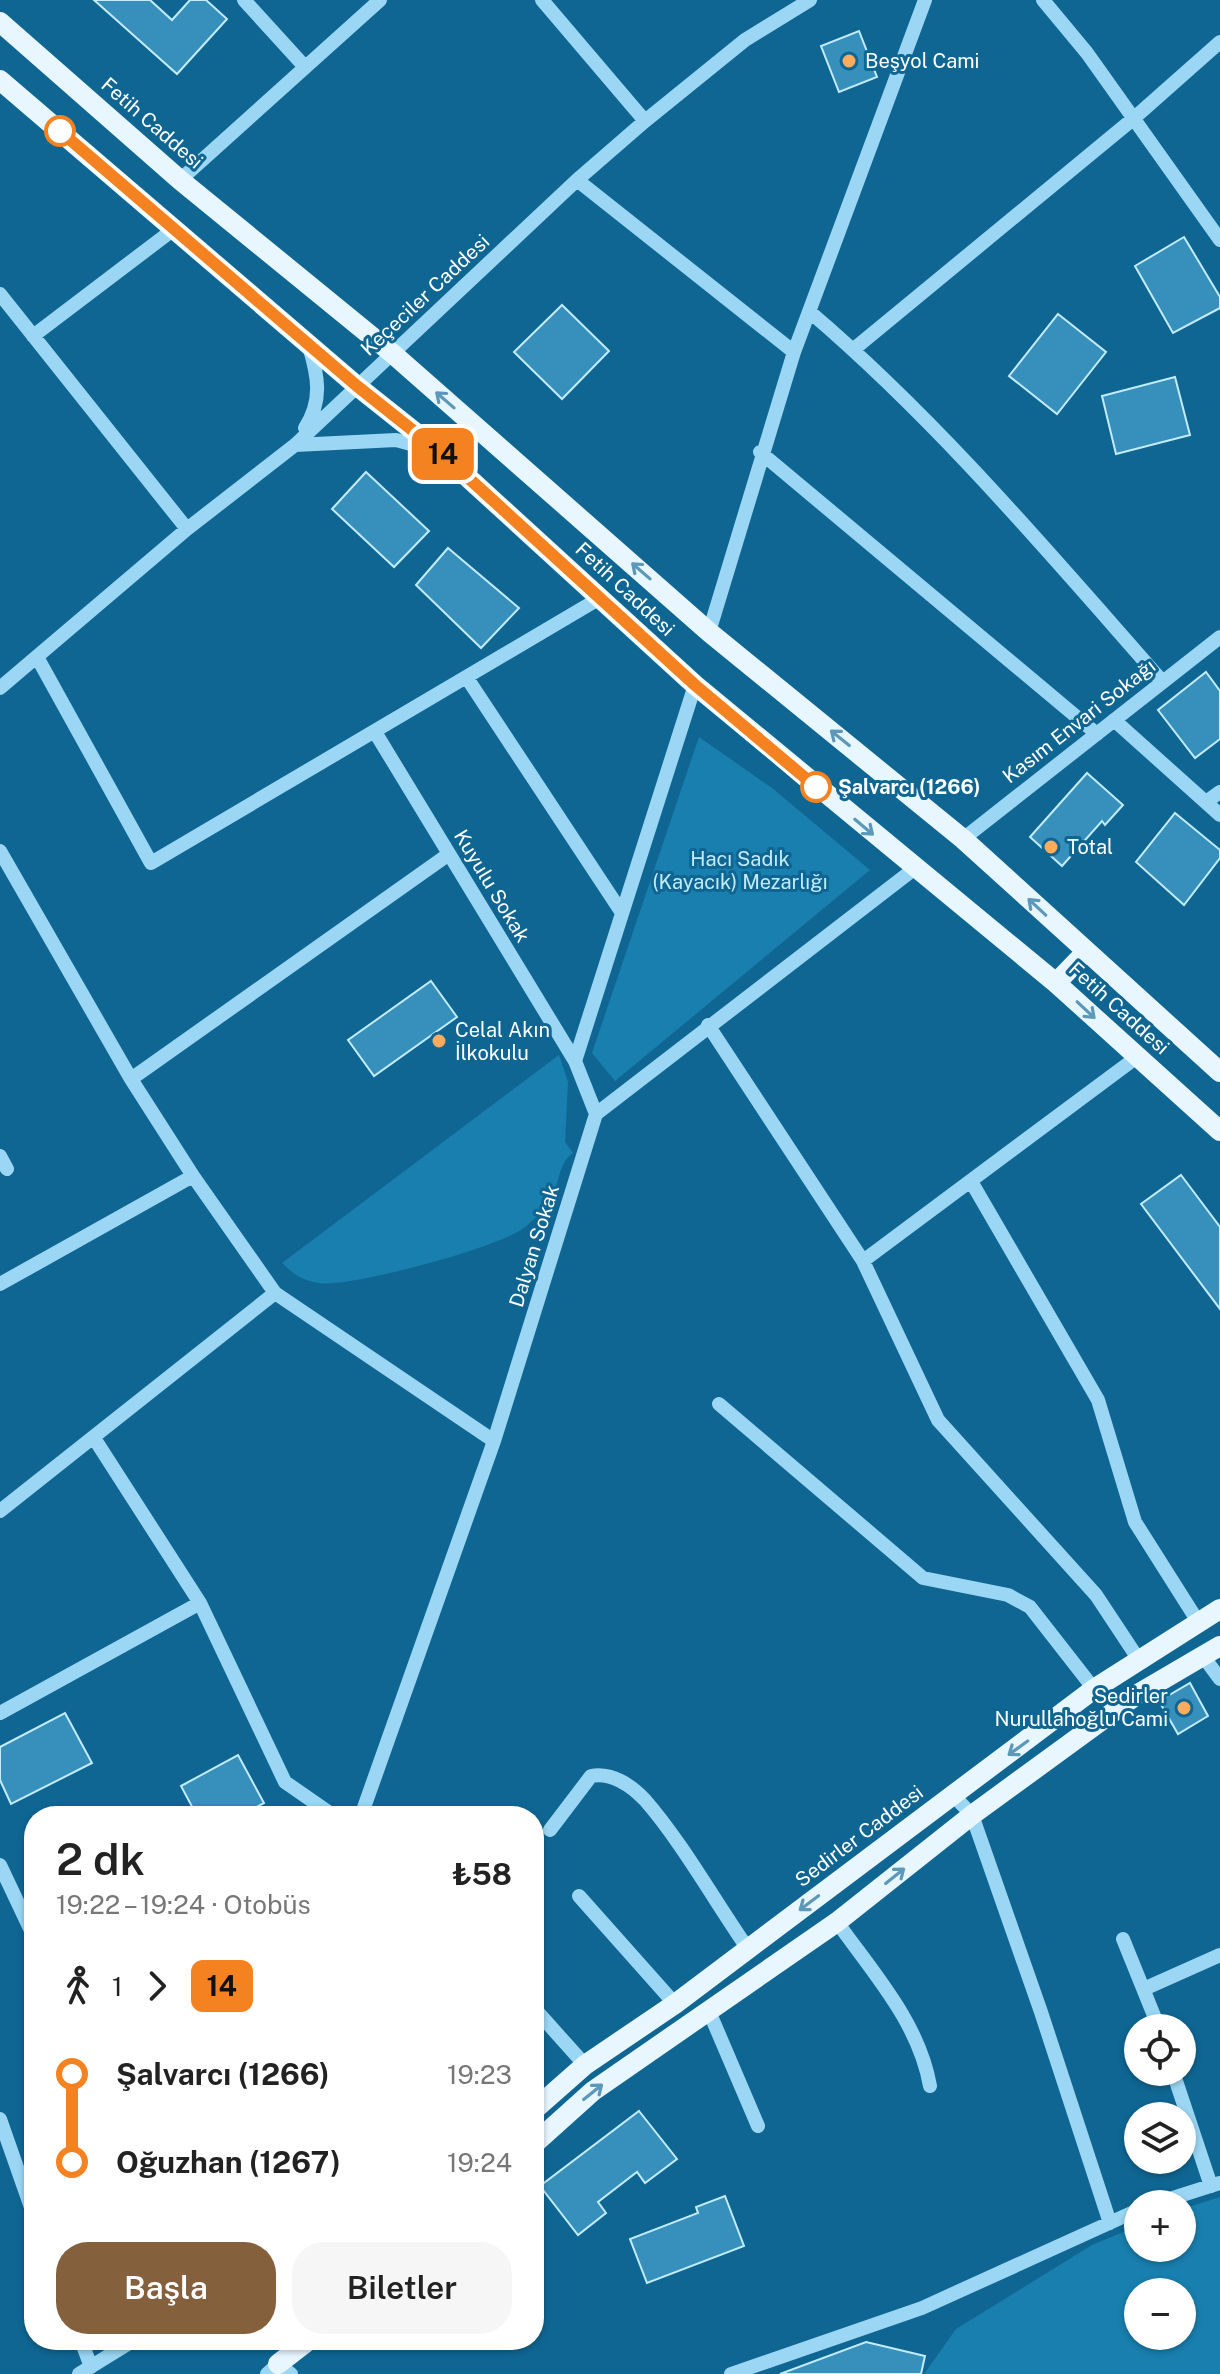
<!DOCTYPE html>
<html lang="tr">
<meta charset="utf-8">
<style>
:root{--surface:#fff;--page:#f6f6f6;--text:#222;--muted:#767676;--accent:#85603d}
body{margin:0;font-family:"Public Sans",sans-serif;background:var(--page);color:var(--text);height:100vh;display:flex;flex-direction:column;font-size:30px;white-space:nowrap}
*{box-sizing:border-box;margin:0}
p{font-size:26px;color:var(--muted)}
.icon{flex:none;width:44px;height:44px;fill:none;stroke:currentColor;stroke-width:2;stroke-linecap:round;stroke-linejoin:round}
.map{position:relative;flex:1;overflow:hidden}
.details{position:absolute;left:24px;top:1806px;width:520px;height:544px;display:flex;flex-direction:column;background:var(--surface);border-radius:32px;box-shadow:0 2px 6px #0004}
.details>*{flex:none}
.badge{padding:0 16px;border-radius:12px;font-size:28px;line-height:52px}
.tools{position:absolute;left:1124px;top:2014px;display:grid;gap:16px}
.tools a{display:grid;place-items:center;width:72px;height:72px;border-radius:50%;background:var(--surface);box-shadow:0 2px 6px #0004;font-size:40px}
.map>.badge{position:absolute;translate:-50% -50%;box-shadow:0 0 0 4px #fff}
.legs{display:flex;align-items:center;gap:12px;height:88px;padding:0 32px;font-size:26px}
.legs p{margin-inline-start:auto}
.head{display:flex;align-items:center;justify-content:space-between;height:136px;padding:0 32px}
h1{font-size:44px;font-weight:600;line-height:60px}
.cta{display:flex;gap:16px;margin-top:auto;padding:16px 32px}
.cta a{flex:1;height:92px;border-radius:32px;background:var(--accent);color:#fff;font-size:32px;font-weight:600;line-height:92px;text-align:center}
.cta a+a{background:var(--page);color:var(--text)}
ul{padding:0 32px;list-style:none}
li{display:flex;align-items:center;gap:28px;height:88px;font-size:30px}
li i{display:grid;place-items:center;width:12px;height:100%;margin:0 10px;background:currentColor}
li i::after{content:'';width:20px;height:20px;margin:-10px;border:6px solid;border-radius:50%;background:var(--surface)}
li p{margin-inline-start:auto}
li:first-child i{background:linear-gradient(#0000 50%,currentColor 0)}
li:last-child i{background:linear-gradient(currentColor 50%,#0000 0)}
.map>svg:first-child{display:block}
.green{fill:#197faf;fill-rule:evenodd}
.building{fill:#3790bb;stroke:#c3ebfe;stroke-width:2}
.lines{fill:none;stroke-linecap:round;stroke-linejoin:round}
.minor{stroke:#9bd7f4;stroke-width:14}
.major{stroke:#e8f6ff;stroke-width:20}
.oneway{stroke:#5b98b9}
.line-1-casing{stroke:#fff;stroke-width:18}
.line-1{stroke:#f58220;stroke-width:12}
.poi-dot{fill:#ffac5e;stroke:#0f6693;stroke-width:3}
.stop-1-dot{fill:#fff;stroke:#f58220;stroke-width:4}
.labels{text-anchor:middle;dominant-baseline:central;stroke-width:6;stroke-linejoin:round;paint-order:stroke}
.poi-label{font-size:20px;fill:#fff;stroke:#0f6693;text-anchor:start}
.street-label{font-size:20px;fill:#fff;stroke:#0f6693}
.stop-label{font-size:20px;font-weight:bold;fill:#fff;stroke:#0f6693;text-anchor:start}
.park-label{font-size:20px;fill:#c3ebfe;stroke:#0f6693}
</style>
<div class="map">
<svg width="1220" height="2374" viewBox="0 0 1220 2374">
<rect width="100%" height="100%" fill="#0f6693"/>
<path class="green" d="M699 737 772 788 870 870 615 1081 592 1053Z
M559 1055 568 1082 565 1142 573 1153C556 1165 560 1190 547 1206 541 1214 532 1221 525 1227 502 1247 349 1288 319 1283 303 1281 293 1274 282 1263Z
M1220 2197V2374H924L956 2329 1092 2245 1138 2226V2248H1182V2209ZM1138 2292H1182V2336H1138Z"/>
<path class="building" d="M94 0H150L172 20 190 0H206L227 19 177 74Z
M859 31 877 77 839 92 821 46Z
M1184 237 1220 297V308L1173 333 1135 266Z
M562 305 609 351 562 399 514 352Z
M1058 314 1106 352 1057 414 1009 376Z
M1175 377 1190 435 1116 454 1102 396Z
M366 472 429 531 394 567 332 509Z
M448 548 519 608 481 648 416 585Z
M1206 672 1220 691V739L1195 758 1158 710Z
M1087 773 1123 805 1105 825 1102 821 1062 866 1030 837Z
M1175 813 1220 850V858L1184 905 1136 862Z
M431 981 457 1017 374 1076 348 1040Z
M1181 1175 1220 1227V1309L1141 1204Z
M1190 1683 1208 1716 1178 1734 1159 1701Z
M65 1713 92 1763 11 1804 0 1780V1747Z
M238 1755 264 1803 240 1816H197L181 1786Z
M639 2111 677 2159 645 2183 637 2172 598 2202 606 2213 578 2235 540 2186Z
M725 2196 744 2246 647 2283 630 2239 698 2213 696 2207Z
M866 2342 925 2356 921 2374H780Z"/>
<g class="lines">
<path class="minor" d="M244 0 305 67
M542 0 645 121
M1043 0 1087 53 1220 240
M180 180 380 0
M577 180 794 352
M0 294 187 529
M810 312C940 423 1049 553 1162 681
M33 336 174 229
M854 349 1133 119 1220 42
M305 428C323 400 318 376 309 346
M295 445 396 440 433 450
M760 452 1097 734
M709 632 794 352 925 0
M37 657 151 863 600 598
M467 678 622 913
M0 688 187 529 295 445 577 180 645 121 745 40 810 0
M1114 720 1220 815
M375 732 575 1061
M1206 802 1220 792
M963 839 1220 637
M0 851 131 1079 193 1176 275 1293 494 1441
M708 1025 863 1261 938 1420 1096 1595 1139 1660
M131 1079 449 854
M596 1114 914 869
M0 1156 7 1169
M972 1183 1098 1400 1135 1522 1197 1620
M863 1261 1137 1057
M0 1284 193 1176
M719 1404 923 1578 1008 1595 1030 1607 1094 1689
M94 1438 200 1603 285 1782 334 1816
M0 1511 275 1293
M1203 1656 1220 1679
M0 1713 200 1603
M953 1795 972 1815 1041 2012 1110 2223
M361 1816 494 1441 596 1114 575 1061 695 685
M550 1830 591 1776C611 1772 631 1785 645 1800 681 1841 716 1903 748 1949
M0 1865 34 1937
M579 1896 675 2004
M837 1922C874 1974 919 2023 930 2086
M1123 1939 1159 2028
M1146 1988 1220 1955
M534 2008 585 2065
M708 2009 758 2126
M1173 2072 1211 2186
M0 2119 34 2216
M1154 2204 1220 2183
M81 2340 91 2367
M79 2374 134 2340
M267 2374 278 2364 291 2374
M731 2374 922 2308 1138 2210"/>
<path class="major" d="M0 22 180 180 392 353 709 632 963 839 1220 1072
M0 80 357 386 440 452 695 685 1056 983 1220 1131
M1056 983 1086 952
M534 2110 585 2065 675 2004 1094 1689 1220 1609
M534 2144 593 2091 837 1922 972 1815 1138 1694 1220 1646
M278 2364 309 2340"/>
</g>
<defs><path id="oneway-shaft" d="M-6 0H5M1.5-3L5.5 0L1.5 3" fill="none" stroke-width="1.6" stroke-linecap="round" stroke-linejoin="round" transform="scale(2)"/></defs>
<g class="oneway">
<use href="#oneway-shaft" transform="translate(445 400) rotate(-139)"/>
<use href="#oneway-shaft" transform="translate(641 571) rotate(-139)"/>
<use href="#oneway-shaft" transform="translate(840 738) rotate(-141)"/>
<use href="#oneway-shaft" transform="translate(864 827) rotate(40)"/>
<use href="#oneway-shaft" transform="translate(1037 907) rotate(-137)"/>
<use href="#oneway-shaft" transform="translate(1086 1010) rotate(43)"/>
<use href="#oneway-shaft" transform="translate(1018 1748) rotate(144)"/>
<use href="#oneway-shaft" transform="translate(895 1876) rotate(-39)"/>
<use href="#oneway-shaft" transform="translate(809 1903) rotate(143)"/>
<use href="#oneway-shaft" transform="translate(593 2092) rotate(-39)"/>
</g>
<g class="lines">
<defs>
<path id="line-1" d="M60 131 357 386 440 452 695 685 816 787"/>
</defs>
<use href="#line-1" class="line-1-casing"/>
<use href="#line-1" class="line-1"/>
</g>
<g class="poi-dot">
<circle cx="849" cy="61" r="8"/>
<circle cx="1051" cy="847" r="8"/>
<circle cx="439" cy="1041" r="8"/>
<circle cx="1184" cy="1708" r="8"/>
</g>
<g class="stop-1-dot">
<circle cx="60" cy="131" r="14"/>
<circle cx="816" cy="787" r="14"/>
</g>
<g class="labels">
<g class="poi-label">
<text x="865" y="61">Beşyol Cami</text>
<text x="1067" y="847">Total</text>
<text x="455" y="1030">Celal Akın<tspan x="455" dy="23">İlkokulu</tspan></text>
<text x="1168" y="1696" text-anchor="end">Sedirler<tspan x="1168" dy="23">Nurullahoğlu Cami</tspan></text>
</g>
<g class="street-label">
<text transform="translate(152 123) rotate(41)">Fetih Caddesi</text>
<text transform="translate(425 295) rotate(-43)">Keçeciler Caddesi</text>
<text transform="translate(625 589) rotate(43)">Fetih Caddesi</text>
<text transform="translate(1079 721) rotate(-38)">Kasım Envari Sokağı</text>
<text transform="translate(492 886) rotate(59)">Kuyulu Sokak</text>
<text transform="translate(1119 1008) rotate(42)">Fetih Caddesi</text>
<text transform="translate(534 1246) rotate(-73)">Dalyan Sokak</text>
<text transform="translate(859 1836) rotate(-37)">Sedirler Caddesi</text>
</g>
<g class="stop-label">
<text x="838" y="787">Şalvarcı (1266)</text>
</g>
<g class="park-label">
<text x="740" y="859">Hacı Sadık<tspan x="740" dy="23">(Kayacık) Mezarlığı</tspan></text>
</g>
</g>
</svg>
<div class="tools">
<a><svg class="icon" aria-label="locate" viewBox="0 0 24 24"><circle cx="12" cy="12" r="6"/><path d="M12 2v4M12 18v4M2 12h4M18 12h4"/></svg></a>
<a><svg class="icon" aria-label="layers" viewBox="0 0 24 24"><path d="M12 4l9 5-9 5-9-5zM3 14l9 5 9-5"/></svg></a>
<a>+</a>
<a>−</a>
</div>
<b class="badge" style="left:443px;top:454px;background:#f58220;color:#111">14</b>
<section class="details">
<div class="head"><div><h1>2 dk</h1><p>19:22 – 19:24 · Otobüs</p></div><b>₺58</b></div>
<div class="legs"><svg class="icon" aria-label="walk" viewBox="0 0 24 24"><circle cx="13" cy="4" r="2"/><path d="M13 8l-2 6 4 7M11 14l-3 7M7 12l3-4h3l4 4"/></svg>1<svg class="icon" aria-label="forward" viewBox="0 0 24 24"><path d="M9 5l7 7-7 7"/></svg><b class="badge" style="background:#f58220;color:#111">14</b></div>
<ul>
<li><i style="color:#f58220"></i><b>Şalvarcı (1266)</b><p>19:23</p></li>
<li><i style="color:#f58220"></i><b>Oğuzhan (1267)</b><p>19:24</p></li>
</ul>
<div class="cta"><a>Başla</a><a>Biletler</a></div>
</section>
</div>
